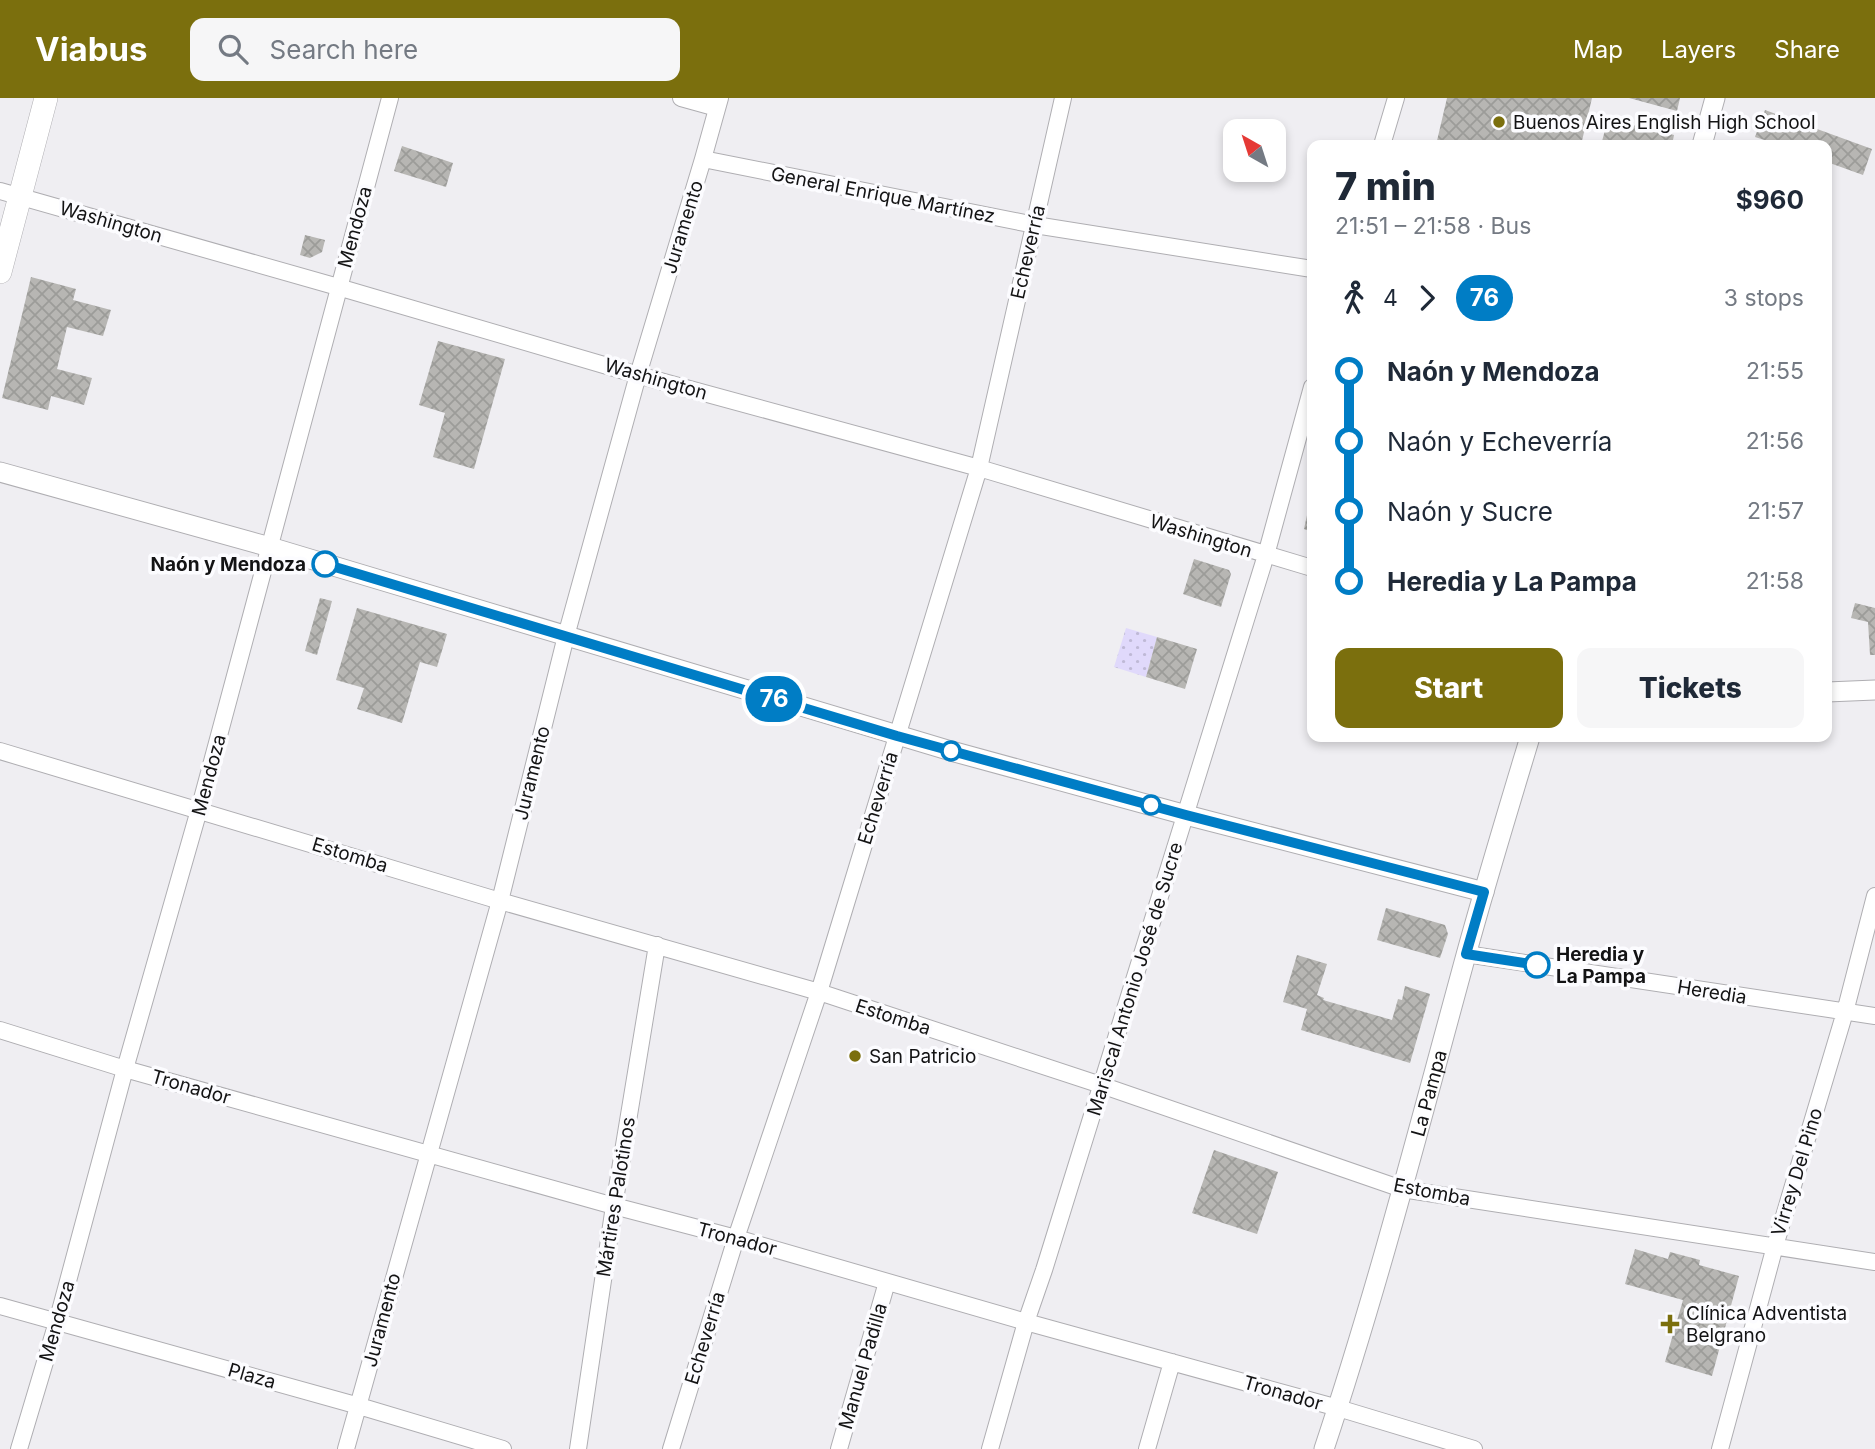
<!DOCTYPE html>
<meta charset="utf-8">
<style>
:root{--surface:#fff;--page:#f6f6f7;--text:#1f2937;--muted:#747a83;--accent:#7b6f0d}
body{margin:0;font-family:Inter,sans-serif;background:var(--page);color:var(--text);height:100vh;display:flex;flex-direction:column;font-size:26px;white-space:nowrap}
*{box-sizing:border-box;margin:0}
p{font-size:23px;color:var(--muted)}
.icon{flex:none;width:38px;height:38px;fill:none;stroke:currentColor;stroke-width:2;stroke-linecap:round;stroke-linejoin:round}
.map{position:relative;flex:1;overflow:hidden}
.side{position:absolute;left:1307px;top:42px;width:525px;height:602px;display:flex;flex-direction:column;background:var(--surface);border-radius:14px;box-shadow:0 4px 10px #0003}
.side>*{flex:none}
.badge{padding:0 14px;border-radius:23px;font-size:24px;line-height:46px}
.needle{width:46px;rotate:321deg}
.fabs{position:absolute;left:1223px;top:21px;display:grid;gap:14px}
.fabs a{display:grid;place-items:center;width:63px;height:63px;border-radius:14px;background:var(--surface);box-shadow:0 4px 10px #0003;font-size:35px}
.map>.badge{position:absolute;translate:-50% -50%;box-shadow:0 0 0 4px #fff}
.legs{display:flex;align-items:center;gap:10px;height:77px;padding:0 28px;font-size:23px}
.legs p{margin-inline-start:auto}
.headline{display:flex;align-items:center;justify-content:space-between;height:119px;padding:0 28px}
h1{font-size:38px;font-weight:800;line-height:52px}
.cta{display:flex;gap:14px;margin-top:auto;padding:14px 28px}
.cta a{flex:1;height:80px;border-radius:14px;background:var(--accent);color:#fff;font-size:28px;font-weight:800;line-height:80px;text-align:center}
.cta a+a{background:var(--page);color:var(--text)}
ul{padding:0 28px;list-style:none}
li{display:flex;align-items:center;gap:24px;height:70px;font-size:26px}
li i{display:grid;place-items:center;width:10px;height:100%;margin:0 9px;background:currentColor}
li i::after{content:'';width:18px;height:18px;margin:-9px;border:5px solid;border-radius:50%;background:var(--surface)}
li p{margin-inline-start:auto}
li:first-child i{background:linear-gradient(#0000 50%,currentColor 0)}
li:last-child i{background:linear-gradient(currentColor 50%,#0000 0)}
header{display:flex;align-items:center;gap:42px;box-sizing:border-box;height:98px;padding:0 35px;background:var(--accent);color:#fff}
header strong{font-size:33px}
nav{display:flex;gap:38px;margin-inline-start:auto;font-size:24px}
.search{width:490px;height:63px;background:var(--page);display:flex;align-items:center;gap:18px;box-sizing:border-box;padding:0 24px;border-radius:14px;color:var(--muted);font-size:26px}
.map>svg:first-child{display:block}
.garden{fill:url(#garden-dots)}
.building{fill:url(#building-cross-hatch)}
.lines{fill:none;stroke-linecap:round;stroke-linejoin:round}
.minor-casing{stroke:#afaeb2;stroke-width:18}
.tertiary-casing{stroke:#afaeb2;stroke-width:21}
.secondary-casing{stroke:#afaeb2;stroke-width:24}
.minor{stroke:#fff;stroke-width:16}
.tertiary{stroke:#fff;stroke-width:19}
.secondary{stroke:#fff;stroke-width:23}
.line-1-casing{stroke:#fff;stroke-width:16}
.line-1{stroke:#007dc5;stroke-width:10}
.poi-dot{fill:#7b6f0d;stroke:#fcfcff;stroke-width:2.5}
.stop-1-dot{fill:#fff;stroke:#007dc5;stroke-width:3.5}
.labels{text-anchor:middle;dominant-baseline:central;stroke-width:7;stroke-linejoin:round;paint-order:stroke}
.poi-label{font-size:19px;fill:#131314;stroke:#fcfcff;text-anchor:start}
.street-label{font-size:19px;fill:#131314;stroke:#fcfcff}
.stop-label{font-size:19px;font-weight:bold;fill:#131314;stroke:#fcfcff;text-anchor:end}
</style>
<header>
<strong>Viabus</strong>
<div class="search"><svg class="icon" aria-label="search" viewBox="0 0 24 24"><circle cx="10" cy="10" r="6"/><path d="M15 15l6 6"/></svg>Search here</div>
<nav><a>Map</a><a>Layers</a><a>Share</a></nav>
</header>
<div class="map">
<svg width="1875" height="1351" viewBox="0 0 1875 1351">
<defs>
<pattern id="garden-dots" width="8" height="8" patternUnits="userSpaceOnUse" patternTransform="scale(1.75)"><rect width="8" height="8" fill="#e0d9fb"/><path d="M2 2h.1M6 6h.1" fill="none" stroke="#bfb9d6" stroke-width="1.8" stroke-linecap="round"/></pattern>
<pattern id="building-cross-hatch" width="8" height="8" patternUnits="userSpaceOnUse" patternTransform="scale(1.75)"><rect width="8" height="8" fill="#b7b6b3"/><path d="M0 0l8 8M0 8l8-8" fill="none" stroke="#9c9c99"/></pattern>
</defs>
<rect width="100%" height="100%" fill="#efeef2"/>
<path class="garden" d="M1126 530 1157 539 1146 579 1114 569Z"/>
<path class="building" d="M1447 0H1592L1581 47H1436Z
M1629 0H1680L1677 13Z
M1765 12 1872 51 1863 77 1827 64V47H1780L1755 39Z
M1608 21 1674 37 1672 47H1601Z
M402 48 453 65 446 89 394 73Z
M305 137 325 142 322 154 310 160 300 157Z
M31 179 76 191 73 202 111 212 103 238 67 229 57 271 92 280 84 307 51 298 48 312 2 300Z
M438 243 505 261 474 371 433 359 445 315 419 307Z
M1311 399H1312V434L1304 431Z
M1194 461 1229 472 1231 476 1221 509 1183 496Z
M320 500 332 503 317 557 305 553Z
M1855 505 1875 510V557H1870L1868 524 1851 520Z
M357 510 447 536 437 569 420 564 402 625 357 611 364 590 336 582Z
M1157 539 1197 551 1185 591 1146 579Z
M1386 810 1445 827 1448 836 1440 860 1377 842Z
M1297 857 1327 866 1317 897 1324 900 1323 902 1392 922 1398 901 1402 902 1405 888 1430 896 1410 965 1301 932 1307 911 1283 904Z
M1214 1052 1278 1074 1257 1136 1192 1115Z
M1635 1151 1668 1161 1670 1154 1700 1162 1699 1167 1739 1178 1712 1278 1665 1264 1683 1202 1625 1186Z"/>
<g class="lines">
<defs>
<path id="minor" d="M681 0 717 10
M1382 47 1396 0
M703 61 1035 127 1312 171
M0 93 338 189 638 277 979 370 1312 470
M0 653 500 803 819 894 1101 987 1402 1091 1875 1164
M1466 856 1875 918
M0 932 125 971 614 1108 736 1140 1026 1224 1338 1310 1474 1351
M0 1208 359 1308 503 1351
M19 1351 57 1224 125 971 199 712 390 0
M346 1351 500 803 566 538 638 277 703 61 720 0
M578 1351 614 1108 657 847
M671 1351 736 1140 819 894 979 370 1063 0
M839 1351 887 1184
M990 1351 1026 1224 1044 1172 1266 457 1312 289
M1147 1351 1172 1264
M1720 1351 1775 1148 1845 914 1875 798"/>
<g id="tertiary">
<path d="M1702 47 1715 0"/>
<path d="M0 374 270 449 951 653 1186 717 1484 794"/>
<path d="M1827 594 1875 592"/>
<path id="s1" d="M1324 1351C1378 1189 1421 1022 1466 857 1486 784 1508 712 1530 639"/>
</g>
<path id="secondary" d="M0 174 46 0"/>
</defs>
<use href="#minor" class="minor-casing"/>
<use href="#tertiary" class="tertiary-casing"/>
<use href="#secondary" class="secondary-casing"/>
<use href="#minor" class="minor"/>
<use href="#tertiary" class="tertiary"/>
<use href="#secondary" class="secondary"/>
</g>
<g class="lines">
<defs>
<path id="line-1" d="M325 466 897 638 1186 717 1484 794 1466 856 1537 867"/>
</defs>
<use href="#line-1" class="line-1-casing"/>
<use href="#line-1" class="line-1"/>
</g>
<g class="poi-dot">
<circle cx="1499" cy="24" r="7"/>
<circle cx="855" cy="958" r="7"/>
<path d="M1666.5 1215.5h7v7h7v7h-7v7h-7v-7h-7v-7h7z"/>
</g>
<g class="stop-1-dot">
<circle cx="325" cy="466" r="12"/>
<circle cx="951" cy="653" r="9"/>
<circle cx="1151" cy="707" r="9"/>
<circle cx="1537" cy="867" r="12"/>
</g>
<g class="labels">
<g class="poi-label">
<text x="1513" y="24">Buenos Aires English High School</text>
<text x="869" y="958">San Patricio</text>
<text x="1686" y="1215">Clínica Adventista<tspan x="1686" dy="22">Belgrano</tspan></text>
</g>
<g class="street-label">
<text transform="translate(883 97) rotate(11)">General Enrique Martínez</text>
<text transform="translate(111 124) rotate(16)">Washington</text>
<text transform="translate(355 129) rotate(-75)">Mendoza</text>
<text transform="translate(683 129) rotate(-73)">Juramento</text>
<text transform="translate(1028 154) rotate(-77)">Echeverría</text>
<text transform="translate(656 281) rotate(16)">Washington</text>
<text transform="translate(1201 438) rotate(17)">Washington</text>
<text transform="translate(532 675) rotate(-76)">Juramento</text>
<text transform="translate(209 677) rotate(-75)">Mendoza</text>
<text transform="translate(878 700) rotate(-73)">Echeverría</text>
<text transform="translate(350 757) rotate(17)">Estomba</text>
<text transform="translate(1135 881) rotate(-73)">Mariscal Antonio José de Sucre</text>
<text transform="translate(1712 894) rotate(9)">Heredia</text>
<text transform="translate(893 919) rotate(18)">Estomba</text>
<text transform="translate(191 989) rotate(16)">Tronador</text>
<text stroke="none"><textPath href="#s1" startOffset="371">La Pampa</textPath></text>
<text transform="translate(1797 1074) rotate(-73)">Virrey Del Pino</text>
<text transform="translate(1432 1094) rotate(11)">Estomba</text>
<text transform="translate(616 1099) rotate(-81)">Mártires Palotinos</text>
<text transform="translate(737 1141) rotate(15)">Tronador</text>
<text transform="translate(382 1222) rotate(-75)">Juramento</text>
<text transform="translate(57 1223) rotate(-74)">Mendoza</text>
<text transform="translate(705 1240) rotate(-73)">Echeverría</text>
<text transform="translate(863 1268) rotate(-74)">Manuel Padilla</text>
<text transform="translate(252 1278) rotate(16)">Plaza</text>
<text transform="translate(1283 1295) rotate(16)">Tronador</text>
</g>
<g class="stop-label">
<text x="306" y="466">Naón y Mendoza</text>
<text x="1556" y="856" text-anchor="start">Heredia y<tspan x="1556" dy="22">La Pampa</tspan></text>
</g>
</g>
</svg>
<div class="fabs">
<a><svg class="needle" viewBox="-14 -14 28 28"><path d="M0-13l5 13h-10z" fill="#e53935"/><path d="M0 13l5-13h-10z" fill="#747a83"/></svg></a>
</div>
<b class="badge" style="left:774px;top:601px;background:#007dc5;color:#fff">76</b>
<section class="side">
<div class="headline"><div><h1>7 min</h1><p>21:51 – 21:58 · Bus</p></div><b>$960</b></div>
<div class="legs"><svg class="icon" aria-label="walk" viewBox="0 0 24 24"><circle cx="13" cy="4" r="2"/><path d="M13 8l-2 6 4 7M11 14l-3 7M7 12l3-4h3l4 4"/></svg>4<svg class="icon" aria-label="forward" viewBox="0 0 24 24"><path d="M9 5l7 7-7 7"/></svg><b class="badge" style="background:#007dc5;color:#fff">76</b><p>3 stops</p></div>
<ul>
<li><i style="color:#007dc5"></i><b>Naón y Mendoza</b><p>21:55</p></li>
<li><i style="color:#007dc5"></i><span>Naón y Echeverría</span><p>21:56</p></li>
<li><i style="color:#007dc5"></i><span>Naón y Sucre</span><p>21:57</p></li>
<li><i style="color:#007dc5"></i><b>Heredia y La Pampa</b><p>21:58</p></li>
</ul>
<div class="cta"><a>Start</a><a>Tickets</a></div>
</section>
</div>
